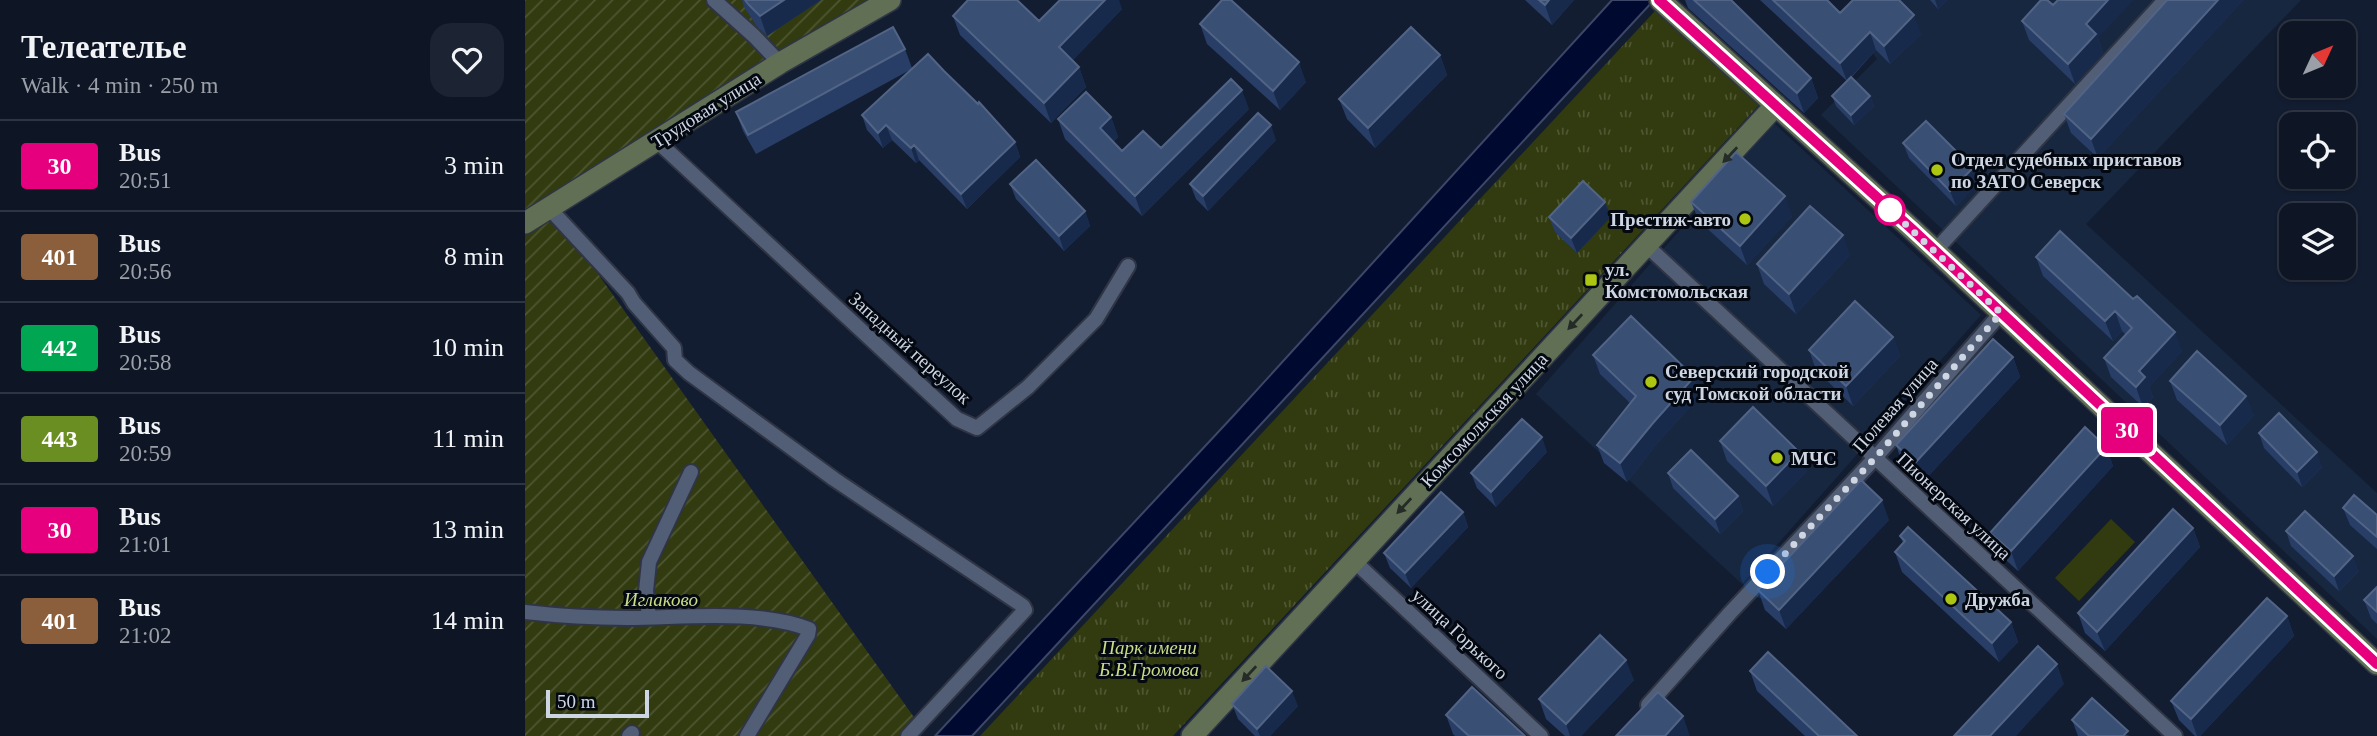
<!DOCTYPE html>
<meta charset="utf-8">
<style>
:root{--surface:#0e1625;--page:#1c2332;--text:#f1f3f6;--muted:#9b9fa7;--line:#2e3542}
body{margin:0;font-family:Georgia,serif;background:var(--page);color:var(--text);height:100vh;display:flex;flex-direction:column;font-size:26px;white-space:nowrap}
*{box-sizing:border-box;margin:0}
p{font-size:23px;color:var(--muted)}
.icon{flex:none;width:38px;height:38px;fill:none;stroke:currentColor;stroke-width:2;stroke-linecap:round;stroke-linejoin:round}
.map{position:relative;flex:1;overflow:hidden}
.side{display:flex;flex-direction:column;background:var(--surface);width:525px}
.side>*{flex:none}
.badge{padding:0 14px;border-radius:5px;font-size:24px;line-height:46px}
.needle{width:46px;rotate:46deg}
.tools{position:absolute;left:1754px;top:21px;display:grid;gap:14px}
.tools a{display:grid;place-items:center;width:77px;height:77px;border-radius:14px;background:var(--surface);box-shadow:0 2px 5px #0004,0 0 0 2px var(--line);font-size:35px}
.scale{position:absolute;left:21px;bottom:18px;width:103px;box-sizing:border-box;padding-left:7px;border:4px solid #ced6e4;border-top:0;font-size:19px;line-height:24px;white-space:nowrap;color:#ced6e4;-webkit-text-stroke:5px #040810;paint-order:stroke}
.you{position:absolute;width:35px;height:35px;margin:-18px;border:5px solid #fff;border-radius:50%;background:#1a73e8;box-shadow:0 0 0 10px #1a73e833}
.map>.badge{position:absolute;translate:-50% -50%;box-shadow:0 0 0 4px #fff}
.round{display:grid;place-items:center;flex:none;width:74px;height:74px;border-radius:21px;background:var(--page)}
.head{display:flex;align-items:center;justify-content:space-between;height:119px;padding:0 21px}
h1{font-size:33px;font-weight:700;line-height:52px}
ul{padding:0;list-style:none}
li{display:flex;align-items:center;gap:21px;height:91px;padding:0 21px;border-top:2px solid var(--line)}
li div{flex:1}
li b{display:block;font-size:26px}
li em{font-style:normal}
li .badge{min-width:77px;font-weight:700;text-align:center}
main{display:flex;flex:1;min-height:0}
.map>svg:first-child{display:block}
.built{fill:#182740}
.grass{fill:url(#grass-tufts)}
.garden{fill:url(#garden-furrows)}
.pitch{fill:#323a0f}
.water{fill:#000a31;stroke:#3e4767;stroke-width:2}
.lines{fill:none;stroke-linecap:round;stroke-linejoin:round}
.street-casing{stroke:#2f3545;stroke-width:18}
.secondary-casing{stroke:#2f3545;stroke-width:24}
.street{stroke:#515e75;stroke-width:14}
.secondary{stroke:#617055;stroke-width:21}
.wall{fill:#283e66}
.shaded-wall{fill:#182a4b}
.building{fill:#394f74;stroke:#516486;stroke-width:2}
.oneway{fill:#252c28}
.line-casing{stroke:#fff;stroke-width:16}
.line{stroke:#e6007e;stroke-width:10}
.walk{stroke:#ced6e4;stroke-width:7;stroke-dasharray:0 12.6}
.poi-dot{fill:#acc611;stroke:#040810;stroke-width:2.5}
.stop-dot{fill:#fff;stroke:#e6007e;stroke-width:3.5}
.labels{text-anchor:middle;dominant-baseline:central;stroke-width:6;stroke-linejoin:round;paint-order:stroke}
.street-label{font-size:19px;fill:#ced6e4;stroke:#040810}
.poi-label{font-size:19px;font-weight:bold;fill:#ced6e4;stroke:#040810;text-anchor:start}
.park-label{font-size:19px;font-style:italic;fill:#cadc87;stroke:#040810}
</style>
<main>
<section class="side">
<div class="head"><div><h1>Телеателье</h1><p>Walk · 4 min · 250 m</p></div><a class="round"><svg class="icon" aria-label="heart" viewBox="0 0 24 24"><path d="M12 20l-8-8c-3-5 5-10 8-4 3-6 11-1 8 4z"/></svg></a></div>
<ul>
<li><span class="badge" style="background:#e6007e;color:#fff">30</span><div><b>Bus</b><p>20:51</p></div><em>3 min</em></li>
<li><span class="badge" style="background:#8b5e3c;color:#fff">401</span><div><b>Bus</b><p>20:56</p></div><em>8 min</em></li>
<li><span class="badge" style="background:#00a651;color:#fff">442</span><div><b>Bus</b><p>20:58</p></div><em>10 min</em></li>
<li><span class="badge" style="background:#6b8e23;color:#fff">443</span><div><b>Bus</b><p>20:59</p></div><em>11 min</em></li>
<li><span class="badge" style="background:#e6007e;color:#fff">30</span><div><b>Bus</b><p>21:01</p></div><em>13 min</em></li>
<li><span class="badge" style="background:#8b5e3c;color:#fff">401</span><div><b>Bus</b><p>21:02</p></div><em>14 min</em></li>
</ul>
</section>
<div class="map">
<svg width="1852" height="736" viewBox="0 0 1852 736">
<defs>
<pattern id="grass-tufts" width="24" height="20" patternUnits="userSpaceOnUse" patternTransform="scale(1.75)"><rect width="24" height="20" fill="#323a0f"/><path d="M3 7l-1-3M5 7V3M7 7l1-3M15 17l-1-3M17 17v-4M19 17l1-3" fill="none" stroke="#4e5632"/></pattern>
<pattern id="garden-furrows" width="10" height="10" patternUnits="userSpaceOnUse" patternTransform="scale(1.75)"><rect width="10" height="10" fill="#323a0f"/><path d="M-1 1l2-2M0 10L10 0M9 11l2-2" fill="none" stroke="#4e5632"/></pattern>
</defs>
<rect width="100%" height="100%" fill="#131d31"/>
<path class="built" d="M1333 0H1776L1561 224 1852 493V639L1296 115 1352 59 1320 13Z
M1249 123 1456 315 1217 584 1011 394Z"/>
<path class="grass" d="M1130 11 1234 105 648 736H455Z"/>
<path class="garden" d="M0 0H344L26 208 391 720 375 736H0Z"/>
<path class="pitch" d="M1586 519 1610 542 1554 601 1530 578Z"/>
<path class="water" d="M1087 0H1129L447 736H410L710 414Z"/>
<g class="lines">
<defs>
<path id="street" d="M189 0 229 36 255 63
M132 141 432 419 452 428 503 387 571 319 603 266
M24 208 103 293 109 303 149 348 150 360 164 373 309 479 498 606 500 610 383 736
M1121 245 1650 736
M1410 251 1640 0
M828 560 1016 736
M0 612C34 616 68 618 102 618 158 618 231 609 284 629L283 635 222 736
M124 617 121 591 124 562 166 472
M1123 705 1205 613 1350 458 1476 313
M104 736 107 733"/>
<path id="secondary" d="M1135 0 1388 230 1852 664
M0 223 255 63 365 0
M667 736 1251 105"/>
</defs>
<use href="#street" class="street-casing"/>
<use href="#secondary" class="secondary-casing"/>
<use href="#street" class="street"/>
<use href="#secondary" class="secondary"/>
</g>
<path class="wall" d="M217 0H296L242 36 231 25 219 7Z
M1000 0H1049L1027 25Z
M1160 0H1206L1286 78 1293 98 1279 113 1163 8Z
M1235 0H1302L1315 13 1396 34 1365 64 1351 50 1325 79 1345 96 1349 106 1329 125 1311 106 1307 96 1322 81Z
M1405 0H1422L1413 9Z
M1642 0H1718L1573 158 1546 133 1539 114Z
M1528 5 1573 38 1578 53 1550 84 1504 40 1497 21Z
M597 9 547 61 554 67 561 87 526 123 435 35 428 16 514 21Z
M675 24 781 82 755 110 682 44Z
M380 49 387 68 419 71 490 142 495 157 442 209 394 160 391 163 367 140 358 148 342 130 337 115 385 70 231 154 218 131 211 112Z
M915 55 922 75 850 148 822 119 814 99Z
M724 109 617 216 540 139 533 119 586 117 593 137 588 142 597 151 636 148Z
M751 140 683 211 671 199 665 184Z
M1378 143 1448 168 1453 183 1431 206 1384 158Z
M485 184 560 211 565 226 539 251 491 199Z
M1080 202 1086 217 1052 253 1030 232 1024 217Z
M1166 202 1267 216 1222 265 1174 221Z
M1325 255 1271 314 1239 284 1232 264Z
M1511 257 1657 351 1624 387 1628 397 1618 407 1586 377 1579 358 1601 335 1597 331 1588 341 1518 276Z
M1368 337 1375 356 1328 406 1291 370 1284 350Z
M1068 355 1169 377 1176 395 1134 441 1102 482 1079 463 1072 445 1105 403 1075 374Z
M1488 357 1495 377 1397 483 1378 465 1371 445Z
M1645 381 1729 415 1702 445 1652 400Z
M1734 433 1797 467 1777 487 1739 448Z
M1195 441 1282 471 1248 506 1202 461Z
M1581 447 1588 466 1493 571 1472 552 1465 533Z
M1022 452 971 507 952 488 946 473Z
M1143 473 1213 496 1218 511 1195 534 1148 488Z
M1818 508 1852 515V549L1825 525Z
M938 512 943 527 886 588 865 568 859 553Z
M1364 520 1261 629 1240 610 1233 590Z
M1668 528 1675 547 1580 651 1560 633 1553 613Z
M1761 531 1834 571 1814 591 1766 546Z
M1375 536 1486 622 1493 642 1474 662 1377 572 1370 552 1378 543Z
M1852 587V624L1846 618 1839 600Z
M1762 616 1769 636 1675 736H1670L1654 720 1646 701Z
M1225 671 1332 736H1280L1232 691Z
M1109 680 1056 736H1040L1021 719 1014 699Z
M707 704 773 706 745 736H730L713 719Z
M921 715 1000 736H930L928 734Z
M1547 720 1605 736H1553Z"/>
<path class="shaded-wall" d="M259 0H296L242 36 235 16Z
M580 0H594L597 9 541 67 534 47Z
M1024 0H1049L1027 25 1020 5Z
M1410 0H1422L1413 9Z
M1583 0H1609L1573 38 1578 53 1550 84 1543 64 1561 24Z
M1693 0H1718L1573 158 1566 139Z
M1389 15 1396 34 1365 64 1359 46Z
M1345 32 1351 50 1322 81 1315 63Z
M915 55 922 75 850 148 843 128Z
M774 62 781 82 755 110 748 91Z
M554 67 561 87 526 123 519 103Z
M1286 78 1293 98 1279 113 1272 93Z
M717 90 724 109 617 216 610 196Z
M1345 96 1349 106 1329 125 1326 115Z
M586 117 593 137 582 148 575 128Z
M361 125 367 140 358 148 353 133Z
M746 125 751 140 683 211 678 196Z
M490 142 495 157 442 209 436 194Z
M389 145 394 160 391 163 386 148Z
M1448 168 1453 183 1431 206 1425 191Z
M1260 196 1267 216 1222 265 1215 246Z
M1080 202 1086 217 1052 253 1046 238Z
M560 211 565 226 539 251 534 236Z
M1318 235 1325 255 1271 314 1264 294Z
M1590 311 1597 331 1588 341 1580 321Z
M1650 332 1657 351 1624 387 1628 397 1618 407 1611 387 1614 371Z
M1368 337 1375 356 1328 406 1321 386Z
M1488 357 1495 377 1397 483 1390 463Z
M1169 377 1176 395 1134 441 1102 482 1095 463 1128 423Z
M1721 396 1729 415 1702 445 1695 425Z
M1017 437 1022 452 971 507 966 492Z
M1581 447 1588 466 1493 571 1486 551Z
M1274 452 1282 471 1248 506 1241 486Z
M1792 452 1797 467 1777 487 1772 472Z
M1213 496 1218 511 1195 534 1190 519Z
M1357 500 1364 520 1261 629 1254 610Z
M938 512 943 527 886 588 880 573Z
M1668 528 1675 547 1580 651 1572 632Z
M1828 556 1834 571 1814 591 1809 576Z
M1762 616 1769 636 1675 736H1672L1666 719Z
M1486 622 1493 642 1474 662 1467 643Z
M1101 660 1109 680 1056 736H1045L1041 724Z
M1532 664 1539 684 1491 736H1465Z
M767 691 773 706 745 736H735L732 729Z
M1158 716 1165 736H1140Z"/>
<path class="building" d="M220 0H259L235 16 224 5Z
M443 0H492L514 21 535 0H580L534 47 554 67 519 103 428 16Z
M697 0H706L774 62 748 91 675 24Z
M1014 0H1024L1020 5Z
M1169 0H1206L1286 78 1272 93Z
M1248 0H1302L1315 13 1328 0H1374L1389 15 1359 46 1345 32 1315 63Z
M1516 0H1522L1528 5 1533 0H1583L1561 24 1571 34 1543 64 1497 21Z
M1642 0H1693L1566 139 1539 114Z
M368 27 380 49 223 135 211 112Z
M886 27 915 55 843 128 814 99Z
M403 54 419 71 453 104 454 102 490 142 436 194 389 145 386 148 361 125 353 133 337 115Z
M1326 77 1345 96 1326 115 1307 96Z
M706 79 717 90 610 196 533 119 561 92 586 117 575 128 597 151 618 131 636 148Z
M733 113 746 125 678 196 665 184Z
M1401 121 1448 168 1425 191 1378 143Z
M1211 152 1260 196 1215 246 1166 202Z
M511 160 560 211 534 236 485 184Z
M1058 181 1080 202 1046 238 1024 217Z
M1285 206 1318 235 1264 294 1232 264Z
M1535 231 1608 299 1612 296 1650 332 1614 371 1620 377 1611 387 1579 358 1607 328 1590 311 1580 321 1511 257Z
M1330 301 1368 337 1321 386 1284 350Z
M1106 316 1169 377 1128 423 1095 463 1072 445 1111 396 1068 355Z
M1468 339 1488 357 1390 463 1371 445Z
M1672 351 1721 396 1695 425 1645 381Z
M1228 407 1274 452 1241 486 1195 441Z
M1754 413 1792 452 1772 472 1734 433Z
M997 419 1017 437 966 492 946 473Z
M1560 427 1581 447 1486 551 1465 533Z
M1166 450 1213 496 1190 519 1143 473Z
M1336 480 1357 500 1254 610 1233 590Z
M916 492 938 512 880 573 859 553Z
M1829 495 1852 515V537L1818 508Z
M1648 509 1668 528 1572 632 1553 613Z
M1780 511 1828 556 1809 576 1761 531Z
M1383 527 1486 622 1467 643 1370 552 1380 541 1375 536Z
M1852 587V612L1839 600Z
M1742 598 1762 616 1666 719 1646 701Z
M1075 635 1101 660 1041 724 1014 699Z
M1513 646 1532 664 1465 736H1429Z
M1243 652 1332 736H1294L1225 671Z
M741 666 767 691 732 729 707 704Z
M947 687 1000 736H944L921 715Z
M1133 692 1158 716 1140 736H1091Z
M1567 698 1603 731 1598 736H1564L1547 720Z"/>
<defs><path id="oneway-solid" d="M-6-.8H1V-3.2L6.5 0L1 3.2V.8H-6Z" transform="scale(1.75)"/></defs>
<g class="oneway">
<use href="#oneway-solid" transform="translate(1205 155) rotate(133)"/>
<use href="#oneway-solid" transform="translate(1050 322) rotate(133)"/>
<use href="#oneway-solid" transform="translate(879 506) rotate(133)"/>
<use href="#oneway-solid" transform="translate(724 674) rotate(133)"/>
</g>
<g class="lines">
<defs>
<path id="line" d="M1134 0 1388 230 1852 664"/>
</defs>
<use href="#line" class="line-casing"/>
<use href="#line" class="line"/>
<path class="walk" d="M1243 572 1350 458 1476 313 1362 207 1365 210"/>
</g>
<g class="poi-dot">
<circle cx="1412" cy="170" r="7"/>
<circle cx="1220" cy="219" r="7"/>
<rect x="1059" y="273" width="14" height="14" rx="3.5"/>
<circle cx="1126" cy="382" r="7"/>
<circle cx="1252" cy="458" r="7"/>
<circle cx="1426" cy="599" r="7"/>
</g>
<circle class="stop-dot" cx="1365" cy="210" r="14"/>
<g class="labels">
<g class="street-label">
<text transform="translate(181 110) rotate(-32)">Трудовая улица</text>
<text transform="translate(385 348) rotate(42)">Западный переулок</text>
<text transform="translate(1370 405) rotate(-49)">Полевая улица</text>
<text transform="translate(959 420) rotate(-47)">Комсомольская улица</text>
<text transform="translate(1429 506) rotate(43)">Пионерская улица</text>
<text transform="translate(935 634) rotate(43)">улица Горького</text>
</g>
<g class="poi-label">
<text x="1426" y="159">Отдел судебных приставов<tspan x="1426" dy="22">по ЗАТО Северск</tspan></text>
<text x="1206" y="219" text-anchor="end">Престиж-авто</text>
<text x="1080" y="269">ул.<tspan x="1080" dy="22">Комстомольская</tspan></text>
<text x="1140" y="371">Северский городской<tspan x="1140" dy="22">суд Томской области</tspan></text>
<text x="1266" y="458">МЧС</text>
<text x="1440" y="599">Дружба</text>
</g>
<g class="park-label">
<text x="136" y="599">Иглаково</text>
<text x="624" y="647">Парк имени<tspan x="624" dy="22">Б.В.Громова</tspan></text>
</g>
</g>
</svg>
<div class="tools">
<a><svg class="needle" viewBox="-14 -14 28 28"><path d="M0-13l5 13h-10z" fill="#e53935"/><path d="M0 13l5-13h-10z" fill="#9b9fa7"/></svg></a>
<a><svg class="icon" aria-label="locate" viewBox="0 0 24 24"><circle cx="12" cy="12" r="6"/><path d="M12 2v4M12 18v4M2 12h4M18 12h4"/></svg></a>
<a><svg class="icon" aria-label="layers" viewBox="0 0 24 24"><path d="M12 4l9 5-9 5-9-5zM3 14l9 5 9-5"/></svg></a>
</div>
<div class="scale">50 m</div>
<div class="you" style="left:1243px;top:572px"></div>
<b class="badge" style="left:1602px;top:430px;background:#e6007e;color:#fff">30</b>
</div>
</main>
